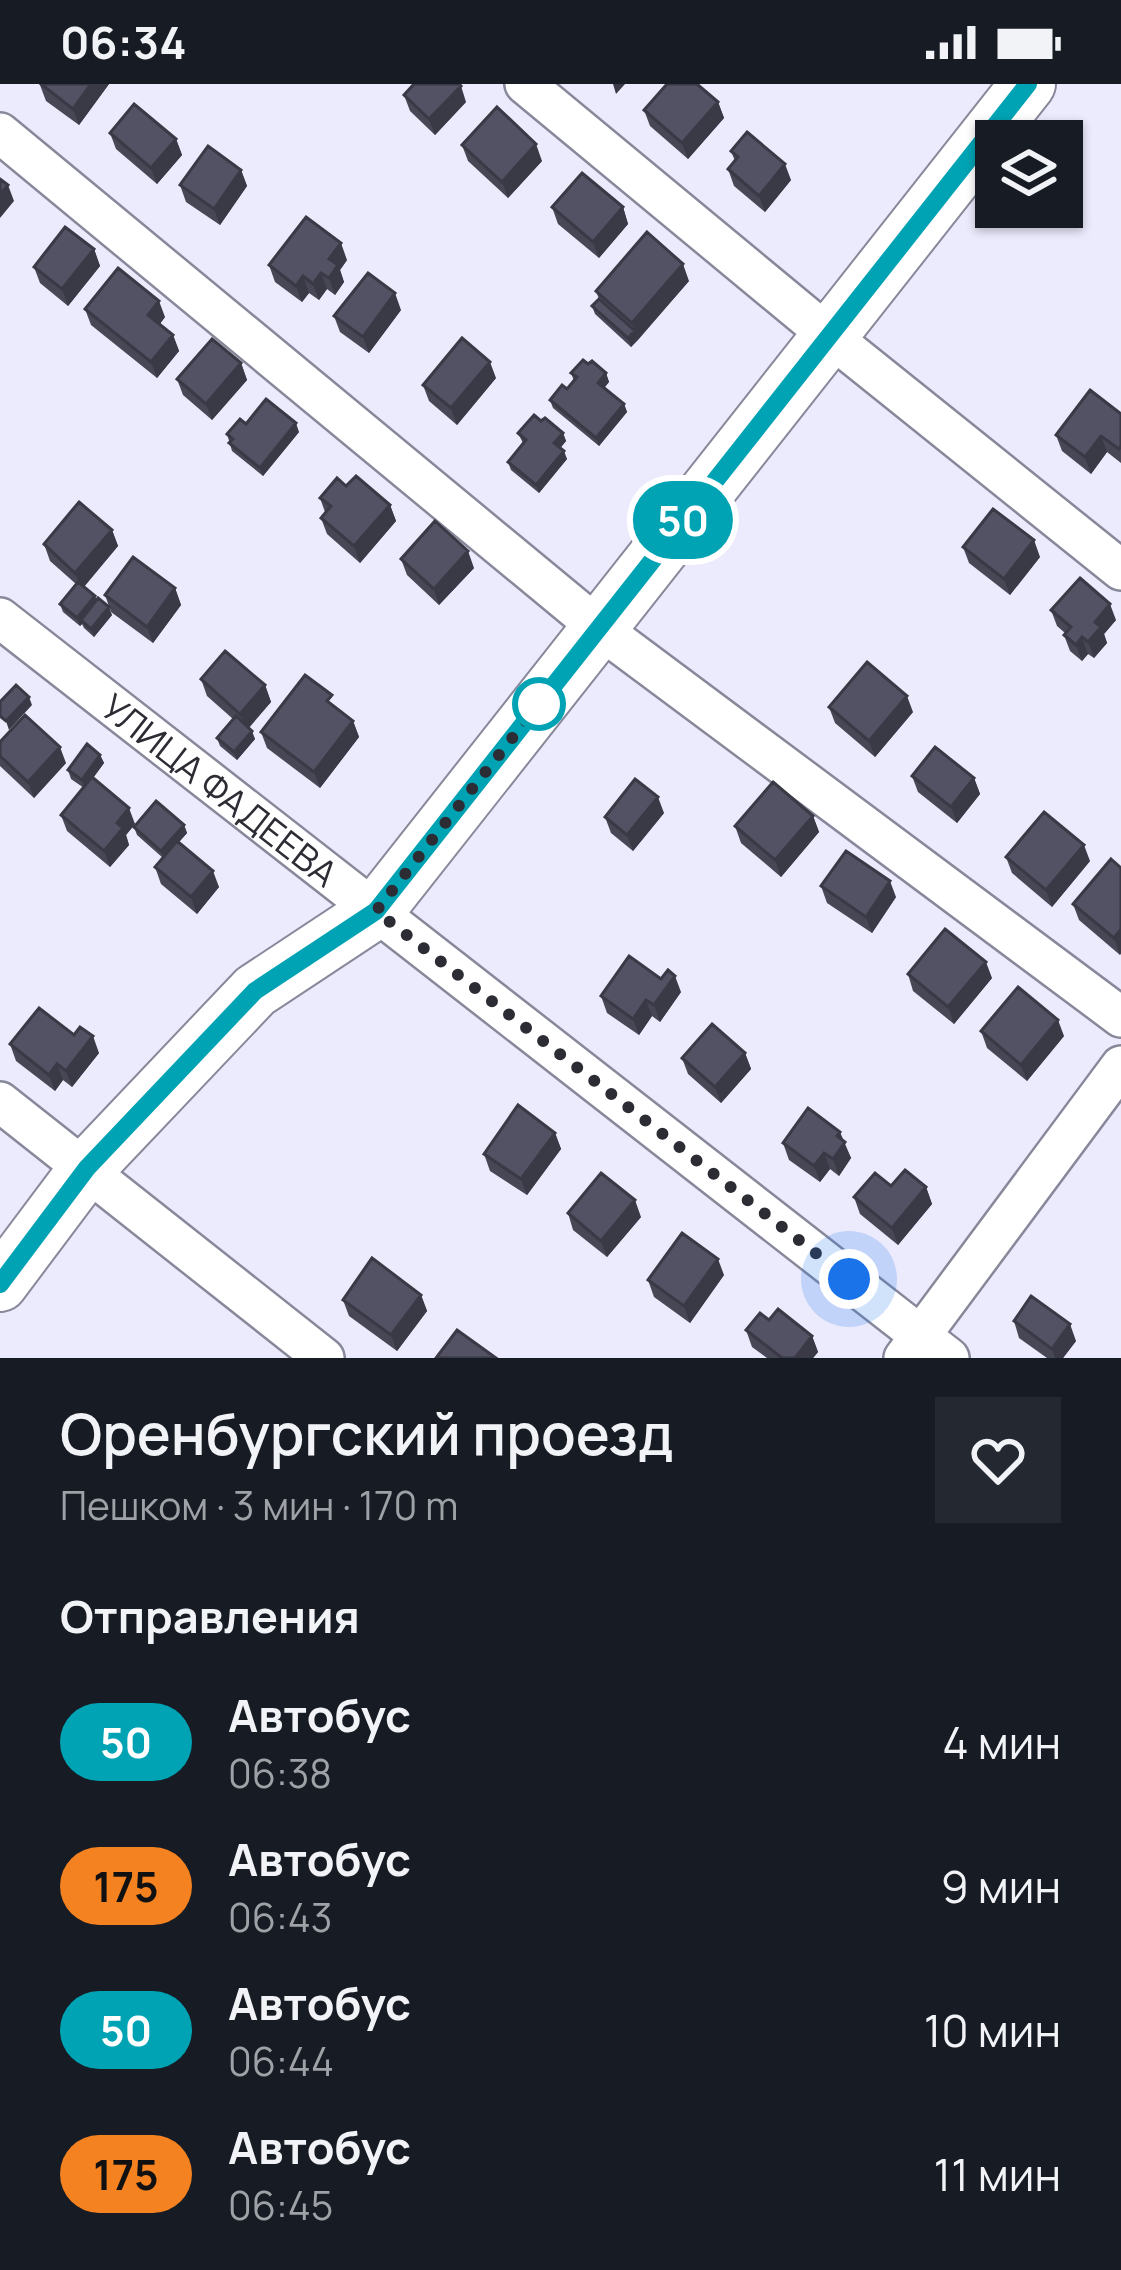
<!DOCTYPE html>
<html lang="ru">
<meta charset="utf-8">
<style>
:root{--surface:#171b24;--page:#242831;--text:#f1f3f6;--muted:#9ea1a6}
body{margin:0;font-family:Manrope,sans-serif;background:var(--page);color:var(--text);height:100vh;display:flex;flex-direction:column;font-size:45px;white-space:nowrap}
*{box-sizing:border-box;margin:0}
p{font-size:39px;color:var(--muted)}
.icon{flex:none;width:66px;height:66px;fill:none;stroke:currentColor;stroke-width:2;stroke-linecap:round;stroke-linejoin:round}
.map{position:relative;height:1274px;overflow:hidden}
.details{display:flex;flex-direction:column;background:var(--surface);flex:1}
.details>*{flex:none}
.badge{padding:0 24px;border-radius:39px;font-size:42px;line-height:78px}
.fabs{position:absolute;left:975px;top:36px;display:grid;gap:24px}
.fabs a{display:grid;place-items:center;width:108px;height:108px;border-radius:0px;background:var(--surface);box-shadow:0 3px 9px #0004;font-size:60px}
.you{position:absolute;width:60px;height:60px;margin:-30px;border:9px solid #fff;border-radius:50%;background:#1a73e8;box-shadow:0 0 0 18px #1a73e833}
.map>.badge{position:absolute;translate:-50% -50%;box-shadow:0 0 0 6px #fff}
h2{padding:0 60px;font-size:45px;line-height:108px}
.round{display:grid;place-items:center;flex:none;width:126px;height:126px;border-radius:0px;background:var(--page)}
.summary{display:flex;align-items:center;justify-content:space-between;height:204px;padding:0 60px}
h1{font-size:57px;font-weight:600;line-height:90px}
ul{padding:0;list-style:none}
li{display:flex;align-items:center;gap:36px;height:144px;padding:0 60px}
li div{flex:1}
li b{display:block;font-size:45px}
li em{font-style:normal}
li .badge{min-width:132px;font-weight:700;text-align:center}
.status{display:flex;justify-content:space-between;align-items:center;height:84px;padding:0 60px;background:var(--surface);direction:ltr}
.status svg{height:33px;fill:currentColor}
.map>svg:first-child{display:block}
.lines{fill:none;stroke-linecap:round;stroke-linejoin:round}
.street-casing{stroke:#88889b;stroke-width:44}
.secondary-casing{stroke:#88889b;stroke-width:58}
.street{stroke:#fff;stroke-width:39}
.secondary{stroke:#fff;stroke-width:54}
.wall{fill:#474756}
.shaded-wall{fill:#3a3946}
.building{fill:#535264;stroke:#3a3946;stroke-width:3}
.line-casing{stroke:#fff;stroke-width:27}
.line{stroke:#00a3b4;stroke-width:18}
.walk{stroke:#2c2c34;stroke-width:12;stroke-dasharray:0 21.6}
.stop-dot{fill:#fff;stroke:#00a3b4;stroke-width:6}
.labels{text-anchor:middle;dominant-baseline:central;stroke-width:12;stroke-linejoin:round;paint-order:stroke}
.street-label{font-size:36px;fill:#2c2c34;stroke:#fff}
</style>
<div class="status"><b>06:34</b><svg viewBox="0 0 49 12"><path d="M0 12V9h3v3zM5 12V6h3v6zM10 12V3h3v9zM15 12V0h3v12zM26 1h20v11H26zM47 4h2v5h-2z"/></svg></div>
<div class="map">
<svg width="1121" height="1274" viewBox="0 0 1121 1274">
<rect width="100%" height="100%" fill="#ecebfd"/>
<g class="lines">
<defs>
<g id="street">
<path d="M525 0 827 250 1121 486"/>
<path d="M0 49 599 544 1121 933"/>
<path id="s1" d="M0 534 949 1274"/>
<path d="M0 1018 324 1274"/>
<path d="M904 1274 1121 982"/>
</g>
<path id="secondary" d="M0 1200 87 1084 255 907 376 827 1028 0"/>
</defs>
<use href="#street" class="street-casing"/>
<use href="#secondary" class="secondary-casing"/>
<use href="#street" class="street"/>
<use href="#secondary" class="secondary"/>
</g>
<path class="wall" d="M109 0 79 41 46 17 40 1Z
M404 11 466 18 435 51 410 27Z
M718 18 724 34 688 75 650 42 644 26Z
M110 49 176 55 182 71 157 100 116 65Z
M462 61 542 77 508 114 468 77Z
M731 67 791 96 765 128 734 102 728 85 735 77Z
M241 86 247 102 220 141 186 118 180 101Z
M552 123H623L628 140 599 174 558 140Z
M94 165 100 182 68 222 40 199 34 183Z
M347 176 340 186 344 198 335 211 327 205 319 216 309 209 302 218 275 198 269 181Z
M689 197 631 263 595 230 592 222 599 215 596 207Z
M85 225 165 233 160 240 173 251 179 267 157 294 91 241Z
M401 226 369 269 340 248 334 232Z
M241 279 247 296 212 336 183 311 177 295Z
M588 280 606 289 609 298 604 303 624 320 627 328 599 362 553 324 550 316 567 305 574 297 571 289Z
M496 294 457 341 429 317 423 301Z
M1121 330V379L1107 368 1091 390 1062 367 1056 351Z
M541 337 563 349 566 357 560 364 567 375 539 409 511 386 508 378 523 359 518 349Z
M246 340 299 348 263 392 232 367 227 350Z
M346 402 390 421 396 437 360 479 327 450 321 434 325 428 320 414Z
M112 446 118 462 84 503 112 531 94 553 84 544 82 540 80 542 63 528 60 520 76 500 50 477 44 460Z
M963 463 1040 473 1010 511 969 479Z
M401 475 474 484 439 521 407 491Z
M175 504 181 521 153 559 111 528 105 511Z
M1051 526 1116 536 1104 550 1107 559 1094 574 1088 570 1082 577 1070 567 1064 551 1065 549 1057 542Z
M201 595 265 601 271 618 249 644 255 655 237 676 220 662 217 654 233 635 207 612Z
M829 623 913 628 875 673 835 639Z
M336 624 353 637 359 653 320 704 267 664 261 648Z
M0 658 66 679 34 714 0 682Z
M100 671 104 679 93 694 135 740 126 751 129 761 110 783 67 747 61 731 84 704 71 695 68 686Z
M912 692 974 694 980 710 957 739 918 708Z
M664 729 633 767 611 749 605 733Z
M813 732 819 748 781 793 741 759 735 742Z
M184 741 187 749 179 758 219 803 197 830 161 800 155 783 163 774 137 751 134 743Z
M1006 773 1090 777 1052 823 1012 789Z
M1121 784V869L1120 871 1079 836 1073 820Z
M821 802 896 813 872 849 827 819Z
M908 890 992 894 954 940 913 907Z
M681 908 660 938 652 932 639 951 607 929 601 912Z
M981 947 1064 952 1027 997 987 964Z
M74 951 99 969 72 1003 63 996 55 1007 16 977 10 960Z
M745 969 751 985 721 1019 688 990 682 974Z
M555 1049 561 1065 527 1111 490 1087 484 1070Z
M843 1057 851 1074 839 1092 830 1085 820 1098 789 1076 783 1059Z
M891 1102 926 1103 932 1120 898 1161 860 1130 854 1113Z
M568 1129 641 1133 607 1173 573 1146Z
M724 1191 690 1239 654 1213 648 1196Z
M421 1211 427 1227 397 1267 349 1232 343 1216Z
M769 1236 812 1252 818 1268 813 1274H767L752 1263 746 1246Z
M1014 1237 1076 1257 1063 1274H1047L1019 1254Z"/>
<path class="shaded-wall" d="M91 0H109L79 41 73 25Z
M613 0H625L616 10Z
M461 2 466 18 435 51 429 35Z
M718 18 724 34 688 75 682 59Z
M176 55 182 71 157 100 151 84Z
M536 60 542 77 508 114 502 98Z
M785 80 791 96 765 128 759 112Z
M241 86 247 102 220 141 214 125Z
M8 101 14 117 0 134V111Z
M623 123 628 140 599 174 593 158Z
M341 159 347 176 340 186 344 198 335 211 329 194V175Z
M94 165 100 182 68 222 62 205Z
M683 180 689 197 638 256 632 239Z
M321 189 327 205 319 216 313 200Z
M303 192 309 209 302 218 296 202Z
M395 209 401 226 369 269 363 253Z
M159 217 165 233 154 247 148 231Z
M635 247 638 256 631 263 628 254Z
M173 251 179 267 157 294 151 278Z
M490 278 496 294 457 341 451 324Z
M241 279 247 296 212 336 206 320Z
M606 289 609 298 602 307 598 299Z
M624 320 627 328 599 362 596 354Z
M296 339 299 348 263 392 260 384Z
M563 349 566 357 558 367 554 359Z
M1101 352 1107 368 1091 390 1085 373Z
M564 367 567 375 539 409 536 401Z
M390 421 396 437 360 479 354 462Z
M112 446 118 462 81 506 75 489Z
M1034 456 1040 473 1010 511 1004 495Z
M468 467 474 484 439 521 434 505Z
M175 504 181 521 153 559 147 543Z
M95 512 98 520 81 536 82 540 80 542 77 534Z
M1110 520 1116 536 1104 550 1107 559 1094 574 1088 558 1095 538Z
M109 523 112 531 94 553 91 545Z
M1082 553 1088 570 1082 577 1076 561Z
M265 601 271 618 246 646 240 630Z
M907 612 913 628 875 673 869 657Z
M29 613 32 621 9 646 6 637Z
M353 637 359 653 320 704 314 688Z
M252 647 255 655 237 676 234 668Z
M60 663 66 679 34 714 28 698Z
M100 671 104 679 85 705 82 696Z
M974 694 980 710 957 739 951 723Z
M658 713 664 729 633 767 627 751Z
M129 724 135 740 126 751 129 761 110 783 104 767 117 739Z
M813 732 819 748 781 793 775 776Z
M184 741 187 749 164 775 161 767Z
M1084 761 1090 777 1052 823 1046 806Z
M213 787 219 803 197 830 191 813Z
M890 797 896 813 872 849 866 833Z
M1121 845V869L1120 871 1114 854Z
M986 878 992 894 954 940 948 923Z
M675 892 681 908 660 938 654 921Z
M646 916 652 932 639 951 633 935Z
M1058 936 1064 952 1027 997 1021 981Z
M93 952 99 969 72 1003 66 987Z
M745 969 751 985 721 1019 715 1003Z
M57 980 63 996 55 1007 49 991Z
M840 1048 851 1074 839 1092 833 1075 837 1052Z
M555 1049 561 1065 527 1111 521 1095Z
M824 1069 830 1085 820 1098 814 1082Z
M926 1103 932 1120 898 1161 892 1144Z
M635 1116 641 1133 607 1173 601 1157Z
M718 1175 724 1191 690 1239 684 1222Z
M421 1211 427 1227 397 1267 391 1251Z
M1070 1240 1076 1257 1063 1274H1055L1052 1265Z
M812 1252 818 1268 813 1274H795Z"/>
<path class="building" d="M41 0H91L73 25Z
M414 0H459L461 2 429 35 404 11Z
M667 0H697L718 18 682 59 644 26Z
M134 20 176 55 151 84 110 49Z
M497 23 536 60 502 98 462 61Z
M747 48 785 80 759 112 728 85 738 73 731 67Z
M208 62 241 86 214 125 180 101Z
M582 89 623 123 593 158 552 123Z
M0 95 8 101 0 111Z
M306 133 341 159 329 175 338 181 329 194 321 189 313 200 303 192 296 202 269 181Z
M65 143 94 165 62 205 34 183Z
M647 148 683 180 632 239 596 207Z
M118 184 159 217 148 231 173 251 151 278 85 225Z
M368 189 395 209 363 253 334 232Z
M599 215 635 247 628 254 592 222Z
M462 254 490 278 451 324 423 301Z
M212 255 241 279 206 320 177 295Z
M583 276 588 280 592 277 606 289 598 299 624 320 596 354 550 316 562 301 567 305 577 293 571 289Z
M1090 306 1121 330V362L1119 365 1101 352 1085 373 1056 351Z
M266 315 296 339 260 384 229 359 233 355 227 350 240 335 246 340Z
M534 331 541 337 545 334 563 349 554 359 564 367 536 401 508 378 526 356 518 349Z
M356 392 390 421 354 462 321 434 331 422 320 414 337 394 346 402Z
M79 418 112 446 75 489 44 460Z
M993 425 1034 456 1004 495 963 463Z
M435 437 468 467 434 505 401 475Z
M133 473 175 504 147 543 105 511Z
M1080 494 1110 520 1095 538 1101 543 1088 558 1082 553 1076 561 1064 551 1071 543 1051 526Z
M78 498 95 512 77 534 60 520Z
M98 514 109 523 91 545 81 536Z
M225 567 265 601 240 630 201 595Z
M867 578 907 612 869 657 829 623Z
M305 591 332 611 327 617 353 637 314 688 261 648Z
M16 601 29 613 6 637 0 632V618Z
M25 631 60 663 28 698 0 672V658Z
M236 632 252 647 234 668 217 654Z
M87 660 100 671 82 696 68 686Z
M935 663 974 694 951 723 912 692Z
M92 693 129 724 117 739 123 744 104 767 61 731Z
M635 695 658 713 627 751 605 733Z
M773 698 813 732 775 776 735 742Z
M156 717 184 741 161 767 134 743Z
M1044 728 1084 761 1046 806 1006 773Z
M177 757 213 787 191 813 155 783Z
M846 767 890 797 866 833 821 802Z
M1111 775 1121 784V845L1114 854 1073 820Z
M945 845 986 878 948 923 908 890Z
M629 872 661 895 668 886 675 892 654 921 646 916 633 935 601 912Z
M1018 903 1058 936 1021 981 981 947Z
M39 924 74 951 80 943 93 952 66 987 57 980 49 991 10 960Z
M712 940 745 969 715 1003 682 974Z
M518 1021 555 1049 521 1095 484 1070Z
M808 1024 840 1048 837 1052 845 1058 833 1075 824 1069 814 1082 783 1059Z
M905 1086 926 1103 892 1144 854 1113 875 1089 891 1102Z
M601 1089 635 1116 601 1157 568 1129Z
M682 1149 718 1175 684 1222 648 1196Z
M372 1174 421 1211 391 1251 343 1216Z
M1031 1212 1070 1240 1052 1265 1014 1237Z
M778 1225 812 1252 795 1274H782L746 1246 760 1229 769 1236Z
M457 1246 496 1274H436Z"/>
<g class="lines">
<defs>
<path id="line" d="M0 1200 87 1084 255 907 376 827 1028 0"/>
</defs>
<use href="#line" class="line-casing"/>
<use href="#line" class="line"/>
<path class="walk" d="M539 620 376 827 849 1195"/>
</g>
<circle class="stop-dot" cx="539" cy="620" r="24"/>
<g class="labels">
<g class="street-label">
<text stroke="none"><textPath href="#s1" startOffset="279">УЛИЦА ФАДЕЕВА</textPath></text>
</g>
</g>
</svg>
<div class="fabs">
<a><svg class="icon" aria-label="layers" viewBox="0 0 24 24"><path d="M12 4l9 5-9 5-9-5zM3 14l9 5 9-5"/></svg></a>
</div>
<div class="you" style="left:849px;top:1195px"></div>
<b class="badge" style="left:683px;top:436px;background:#00a3b4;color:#fff">50</b>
</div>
<section class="details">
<div class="summary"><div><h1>Оренбургский проезд</h1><p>Пешком · 3 мин · 170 m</p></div><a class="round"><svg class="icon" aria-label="heart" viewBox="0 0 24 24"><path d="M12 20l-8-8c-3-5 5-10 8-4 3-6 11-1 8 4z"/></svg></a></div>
<h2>Отправления</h2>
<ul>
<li><span class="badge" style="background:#00a3b4;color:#fff">50</span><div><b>Автобус</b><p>06:38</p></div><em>4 мин</em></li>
<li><span class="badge" style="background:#f58220;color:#111">175</span><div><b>Автобус</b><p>06:43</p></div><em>9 мин</em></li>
<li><span class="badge" style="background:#00a3b4;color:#fff">50</span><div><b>Автобус</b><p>06:44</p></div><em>10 мин</em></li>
<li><span class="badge" style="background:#f58220;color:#111">175</span><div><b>Автобус</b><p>06:45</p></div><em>11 мин</em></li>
</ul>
</section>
